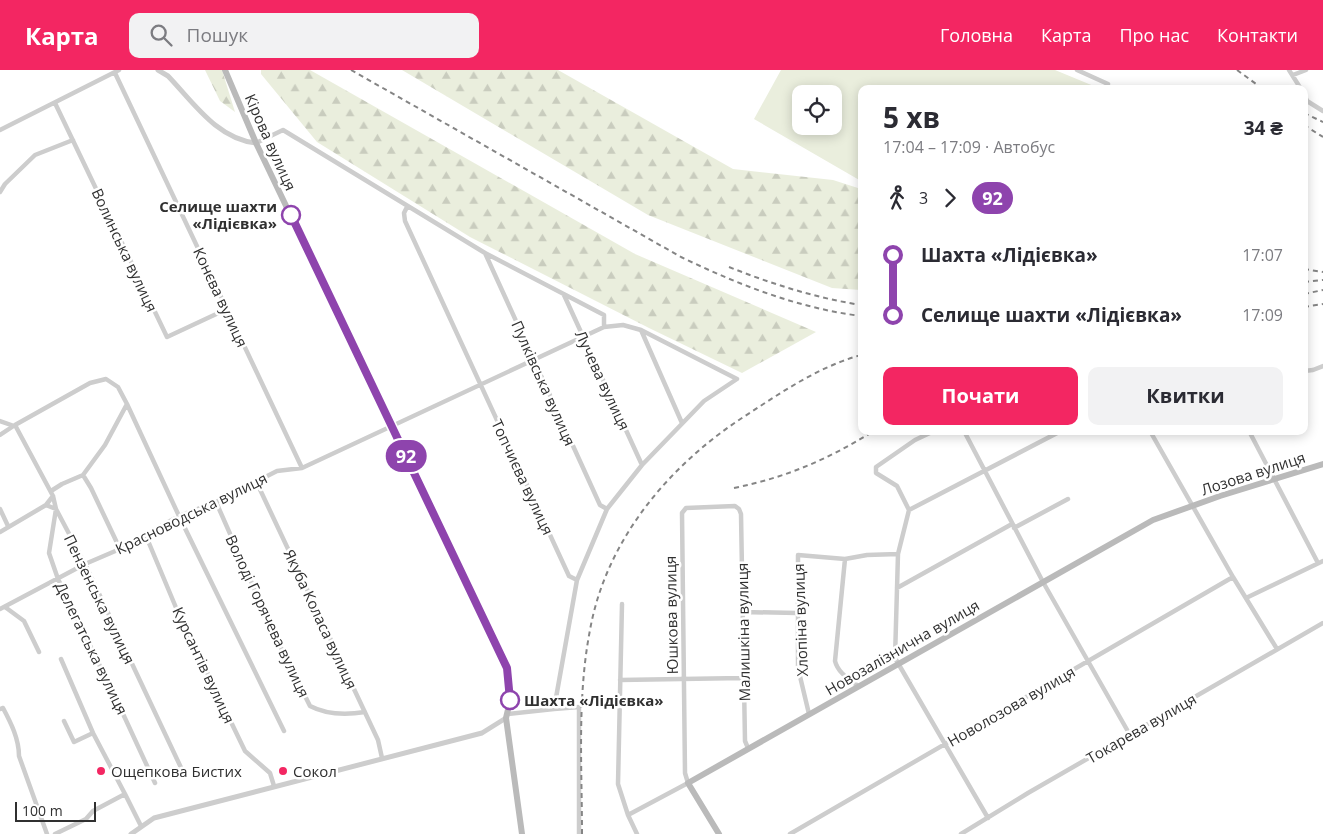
<!DOCTYPE html>
<html lang="uk">
<meta charset="utf-8">
<style>
:root{--surface:#fff;--page:#f2f2f3;--text:#2b2b33;--muted:#7c7c81;--accent:#f32662}
body{margin:0;font-family:"Open Sans",sans-serif;background:var(--page);color:var(--text);height:100vh;display:flex;flex-direction:column;font-size:19px;white-space:nowrap}
*{box-sizing:border-box;margin:0}
p{font-size:16px;color:var(--muted)}
.icon{flex:none;width:28px;height:28px;fill:none;stroke:currentColor;stroke-width:2;stroke-linecap:round;stroke-linejoin:round}
.map{position:relative;flex:1;overflow:hidden}
.panel{position:absolute;left:858px;top:15px;width:450px;height:350px;display:flex;flex-direction:column;background:var(--surface);border-radius:10px;box-shadow:0 2px 12px #0003}
.panel>*{flex:none}
.badge{padding:0 10px;border-radius:16px;font-size:18px;line-height:32px}
.controls{position:absolute;left:792px;top:15px;display:grid;gap:10px}
.controls a{display:grid;place-items:center;width:50px;height:50px;border-radius:10px;background:var(--surface);box-shadow:0 2px 12px #0003;font-size:25px}
.scale{position:absolute;left:15px;bottom:12px;width:81px;box-sizing:border-box;padding-left:5px;border:2px solid #303030;border-top:0;font-size:14px;line-height:18px;white-space:nowrap;color:#303030;-webkit-text-stroke:4px #fff;paint-order:stroke}
.map>.badge{position:absolute;translate:-50% -50%;box-shadow:0 0 0 2px #fff}
.legs{display:flex;align-items:center;gap:8px;height:55px;padding:0 25px;font-size:16px}
.legs p{margin-inline-start:auto}
.summary{display:flex;align-items:center;justify-content:space-between;height:85px;padding:0 25px}
h1{font-size:28px;font-weight:700;line-height:38px}
.primary-button{display:flex;gap:10px;margin-top:auto;padding:10px 25px}
.primary-button a{flex:1;height:58px;border-radius:10px;background:var(--accent);color:#fff;font-size:20px;font-weight:700;line-height:58px;text-align:center}
.primary-button a+a{background:var(--page);color:var(--text)}
ul{padding:0 25px;list-style:none}
li{display:flex;align-items:center;gap:18px;height:60px;font-size:19px}
li i{display:grid;place-items:center;width:8px;height:100%;margin:0 6px;background:currentColor}
li i::after{content:'';width:12px;height:12px;margin:-6px;border:4px solid;border-radius:50%;background:var(--surface)}
li p{margin-inline-start:auto}
li:first-child i{background:linear-gradient(#0000 50%,currentColor 0)}
li:last-child i{background:linear-gradient(currentColor 50%,#0000 0)}
header{display:flex;align-items:center;gap:30px;box-sizing:border-box;height:70px;padding:0 25px;background:var(--accent);color:#fff}
header strong{font-size:24px}
nav{display:flex;gap:28px;margin-inline-start:auto;font-size:18px}
.search{width:350px;height:45px;background:var(--page);display:flex;align-items:center;gap:12px;box-sizing:border-box;padding:0 18px;border-radius:10px;color:var(--muted);font-size:19px}
.map>svg:first-child{display:block}
.grass{fill:#eaeedd;fill-rule:evenodd}
.forest{fill:url(#forest-firs)}
.lines{fill:none;stroke-linecap:round;stroke-linejoin:round}
.minor{stroke:#cdcdcd;stroke-width:4.5}
.tertiary{stroke:#cdcdcd;stroke-width:5}
.secondary{stroke:#bababa;stroke-width:6}
.rail{stroke:#858585;stroke-width:2;stroke-dasharray:5 4;stroke-linecap:butt}
.line-1-casing{stroke:#fff;stroke-width:11}
.line-1{stroke:#8e44ad;stroke-width:8}
.stop-1-dot{fill:#fff;stroke:#8e44ad;stroke-width:2.5}
.poi-dot{fill:#f32662;stroke:#fff;stroke-width:2}
.labels{text-anchor:middle;dominant-baseline:central;stroke-width:5;stroke-linejoin:round;paint-order:stroke}
.street-label{font-size:15px;fill:#303030;stroke:#fff}
.stop-label{font-size:15px;font-weight:bold;fill:#303030;stroke:#fff;text-anchor:end}
.poi-label{font-size:15px;fill:#303030;stroke:#fff;text-anchor:start}
</style>
<header>
<strong>Карта</strong>
<div class="search"><svg class="icon" aria-label="search" viewBox="0 0 24 24"><circle cx="10" cy="10" r="6"/><path d="M15 15l6 6"/></svg>Пошук</div>
<nav><a>Головна</a><a>Карта</a><a>Про нас</a><a>Контакти</a></nav>
</header>
<div class="map">
<svg width="1323" height="764" viewBox="0 0 1323 764">
<defs>
<pattern id="forest-firs" width="22" height="20" patternUnits="userSpaceOnUse" patternTransform="scale(1.25)"><rect width="22" height="20" fill="#eaeedd"/><path d="M5 1l3.5 6h-7zM16 11l3.5 6h-7z" fill="#c9ccbe"/></pattern>
</defs>
<rect width="100%" height="100%" fill="#fff"/>
<path class="grass" d="M781 0H1055L1101 19H861V111L754 49ZM801 24H834V56H801Z"/>
<path class="forest" d="M205 0H222L235 42 220 31Z
M261 0H310L635 184 816 262 742 303 649 258 470 167 317 72 261 4Z
M402 0H558L733 99 833 110 861 119V220L832 218 648 145Z"/>
<g class="lines">
<path class="minor" d="M1077 0 1108 14
M1289 0 1301 19
M115 3 302 398
M1293 5 1306 0
M1304 24 1307 31 1323 41
M55 33 167 267 227 239
M0 60 119 0
M256 73 283 60 485 183 604 245V257L623 255 641 260 737 309 704 331 642 395 607 439 577 510
M0 122 5 114 35 85 73 70
M407 137 404 143 405 151 569 506 577 510 554 639 507 644
M485 183 600 435 607 439
M564 225 642 395
M641 260 682 353
M1304 301 1313 300 1323 296
M0 351 14 356
M15 355 53 426 56 439 85 494 184 704
M934 361 915 370 876 397V403L897 416 909 440 898 484 895 588 988 748
M964 361 1043 512 1130 665
M1150 361 1233 507 1277 579
M1249 361 1318 493
M0 365 15 355 90 313 106 309 118 317 127 334 179 446 284 661
M83 405 91 418 120 479
M256 411 378 670 382 688
M51 421 62 414 83 405 105 375 127 334
M216 432 276 568 310 636C327 645 346 645 365 642
M46 435 56 439 49 483 58 509 124 646 155 713
M0 439 8 456
M909 440 1061 361
M1014 458 1068 429
M0 462 46 435 53 426
M146 466 177 540 245 681 270 703 274 716
M845 489 835 591C838 603 849 609 858 616
M897 518 1012 454
M1246 528 1323 491
M622 534 618 714 628 745 637 764
M5 537 24 551 39 582
M0 539 85 494 120 479 179 446 216 432 277 401 302 398 604 257
M742 542 797 543
M61 589 93 663 125 724
M620 610 743 608
M0 639 3 638C11 653 19 669 19 686L47 764
M554 639 579 637V764
M809 644 798 598V485L845 489 867 485 898 484
M64 651 74 672 93 663
M628 745 688 713 685 703 682 443 686 438 735 436 739 439 741 444 745 671 748 678
M55 764 86 749 93 741 125 724 141 756
M790 764 1233 507
M961 764 1028 723 1323 553"/>
<path class="tertiary" d="M158 0 168 6C193 32 217 69 256 73
M131 764 154 748 482 663 506 648"/>
<path class="secondary" d="M225 0 256 73 507 598 510 631 506 648 522 764
M719 764 688 713 1153 450 1220 426 1323 394"/>
<path class="rail" d="M351 0 681 187C739 215 798 238 861 246
M1237 0 1263 19
M1304 43 1323 52
M1304 55 1323 67
M729 197C772 214 816 228 861 235
M1304 199 1323 202
M1304 212 1323 210
M1304 224 1323 220
M1304 237 1323 234
M734 418C788 407 828 389 874 361
M582 764C582 697 577 627 590 560 606 470 669 395 745 346 782 322 818 297 861 285"/>
</g>
<g class="lines">
<defs>
<path id="line-1" d="M291 145 507 598 510 630"/>
</defs>
<use href="#line-1" class="line-1-casing"/>
<use href="#line-1" class="line-1"/>
</g>
<g class="stop-1-dot">
<circle cx="291" cy="145" r="9"/>
<circle cx="510" cy="630" r="9"/>
</g>
<g class="poi-dot">
<circle cx="101" cy="701" r="5"/>
<circle cx="283" cy="701" r="5"/>
</g>
<g class="labels">
<g class="street-label">
<text transform="translate(271 72) rotate(66)">Кірова вулиця</text>
<text transform="translate(125 180) rotate(65)">Волинська вулиця</text>
<text transform="translate(221 227) rotate(65)">Конєва вулиця</text>
<text transform="translate(603 310) rotate(65)">Лучева вулиця</text>
<text transform="translate(544 313) rotate(66)">Пулківська вулиця</text>
<text transform="translate(1253 403) rotate(-18)">Лозова вулиця</text>
<text transform="translate(523 407) rotate(65)">Топчиєва вулиця</text>
<text transform="translate(191 443) rotate(-26)">Красноводська вулиця</text>
<text transform="translate(100 529) rotate(64)">Пензенська вулиця</text>
<text transform="translate(671 545) rotate(-91)">Юшкова вулиця</text>
<text transform="translate(268 546) rotate(65)">Володі Горячева вулиця</text>
<text transform="translate(321 549) rotate(65)">Якуба Коласа вулиця</text>
<text transform="translate(800 550) rotate(-92)">Хлопіна вулиця</text>
<text transform="translate(743 562) rotate(-91)">Малишкіна вулиця</text>
<text transform="translate(902 577) rotate(-30)">Новозалізнична вулиця</text>
<text transform="translate(92 578) rotate(64)">Делегатська вулиця</text>
<text transform="translate(204 595) rotate(65)">Курсантів вулиця</text>
<text transform="translate(1011 636) rotate(-30)">Новолозова вулиця</text>
<text transform="translate(1141 658) rotate(-30)">Токарева вулиця</text>
</g>
<g class="stop-label">
<text x="277" y="136">Селище шахти<tspan x="277" dy="17">«Лідієвка»</tspan></text>
<text x="524" y="630" text-anchor="start">Шахта «Лідієвка»</text>
</g>
<g class="poi-label">
<text x="111" y="701">Ощепкова Бистих</text>
<text x="293" y="701">Сокол</text>
</g>
</g>
</svg>
<div class="controls">
<a><svg class="icon" aria-label="locate" viewBox="0 0 24 24"><circle cx="12" cy="12" r="6"/><path d="M12 2v4M12 18v4M2 12h4M18 12h4"/></svg></a>
</div>
<div class="scale">100 m</div>
<b class="badge" style="left:406px;top:386px;background:#8e44ad;color:#fff">92</b>
<section class="panel">
<div class="summary"><div><h1>5 хв</h1><p>17:04 – 17:09 · Автобус</p></div><b>34 ₴</b></div>
<div class="legs"><svg class="icon" aria-label="walk" viewBox="0 0 24 24"><circle cx="13" cy="4" r="2"/><path d="M13 8l-2 6 4 7M11 14l-3 7M7 12l3-4h3l4 4"/></svg>3<svg class="icon" aria-label="forward" viewBox="0 0 24 24"><path d="M9 5l7 7-7 7"/></svg><b class="badge" style="background:#8e44ad;color:#fff">92</b></div>
<ul>
<li><i style="color:#8e44ad"></i><b>Шахта «Лідієвка»</b><p>17:07</p></li>
<li><i style="color:#8e44ad"></i><b>Селище шахти «Лідієвка»</b><p>17:09</p></li>
</ul>
<div class="primary-button"><a>Почати</a><a>Квитки</a></div>
</section>
</div>
